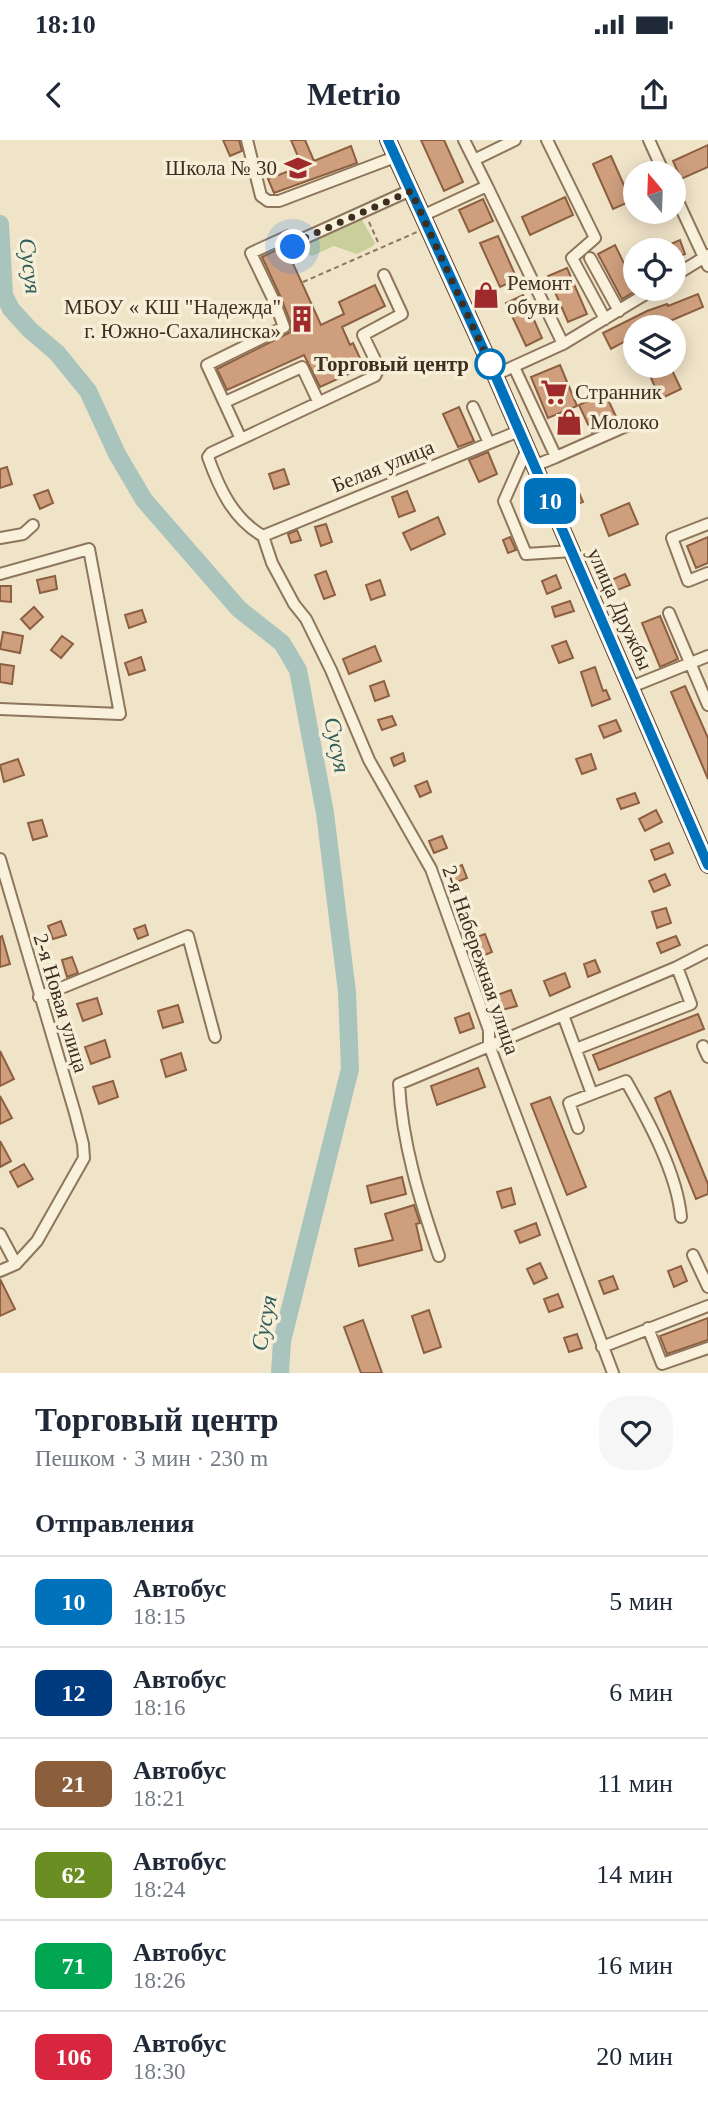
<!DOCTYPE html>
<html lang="ru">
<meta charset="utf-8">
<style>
:root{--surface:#fff;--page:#f6f6f7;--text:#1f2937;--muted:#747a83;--line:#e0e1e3}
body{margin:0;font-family:Georgia,serif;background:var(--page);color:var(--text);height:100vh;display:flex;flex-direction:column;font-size:26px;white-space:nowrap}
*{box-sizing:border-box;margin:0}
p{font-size:23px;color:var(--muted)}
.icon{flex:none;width:38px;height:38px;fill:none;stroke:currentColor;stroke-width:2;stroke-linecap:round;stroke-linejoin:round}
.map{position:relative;height:1233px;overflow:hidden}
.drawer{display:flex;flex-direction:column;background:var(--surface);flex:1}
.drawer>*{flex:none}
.badge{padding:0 14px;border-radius:10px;font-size:24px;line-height:46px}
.needle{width:46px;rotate:341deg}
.tools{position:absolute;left:623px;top:21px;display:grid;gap:14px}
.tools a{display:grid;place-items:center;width:63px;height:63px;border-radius:50%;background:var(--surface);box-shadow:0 4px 18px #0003;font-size:35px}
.you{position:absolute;width:35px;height:35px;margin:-18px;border:5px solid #fff;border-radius:50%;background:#1a73e8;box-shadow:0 0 0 10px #1a73e833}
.map>.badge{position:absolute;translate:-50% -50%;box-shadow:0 0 0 4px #fff}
h2{padding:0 35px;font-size:26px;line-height:63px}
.round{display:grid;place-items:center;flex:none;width:74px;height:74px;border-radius:28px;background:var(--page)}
.headline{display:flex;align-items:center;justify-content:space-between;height:119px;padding:0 35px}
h1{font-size:33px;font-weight:700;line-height:52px}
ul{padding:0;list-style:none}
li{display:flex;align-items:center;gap:21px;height:91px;padding:0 35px;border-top:2px solid var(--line)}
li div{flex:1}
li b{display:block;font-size:26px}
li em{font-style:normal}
li .badge{min-width:77px;font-weight:700;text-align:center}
.status{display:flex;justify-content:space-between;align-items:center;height:49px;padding:0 35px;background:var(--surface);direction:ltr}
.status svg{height:19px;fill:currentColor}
header{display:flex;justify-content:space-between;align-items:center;height:91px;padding:0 35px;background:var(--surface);font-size:32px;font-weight:700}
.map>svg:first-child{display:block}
.green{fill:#c9cf9b}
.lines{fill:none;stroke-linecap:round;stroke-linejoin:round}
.river{stroke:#a9c4bc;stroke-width:18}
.building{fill:#cf9f7d;stroke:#8d5f41;stroke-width:2}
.minor-casing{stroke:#8d765c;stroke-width:14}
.major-casing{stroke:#5b4430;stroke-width:18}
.path{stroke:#8d765c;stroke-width:2;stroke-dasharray:5 3.5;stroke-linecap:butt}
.minor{stroke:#faf1dc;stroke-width:10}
.major{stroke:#f3d9a0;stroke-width:14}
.line-casing{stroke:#fff;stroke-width:16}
.line{stroke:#0072bc;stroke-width:10}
.walk{stroke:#3d2e20;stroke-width:7;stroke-dasharray:0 12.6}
.stop-dot{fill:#fff;stroke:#0072bc;stroke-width:3.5}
.labels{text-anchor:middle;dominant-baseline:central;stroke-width:7;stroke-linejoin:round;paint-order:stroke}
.poi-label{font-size:21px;fill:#3d2e20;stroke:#f7eed8;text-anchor:start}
.stop-label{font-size:21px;font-weight:bold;fill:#3d2e20;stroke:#f7eed8;text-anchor:end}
.street-label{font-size:21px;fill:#3d2e20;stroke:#f7eed8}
.water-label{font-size:23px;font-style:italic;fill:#2f5d5a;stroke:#f7eed8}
</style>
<div class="status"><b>18:10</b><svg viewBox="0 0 49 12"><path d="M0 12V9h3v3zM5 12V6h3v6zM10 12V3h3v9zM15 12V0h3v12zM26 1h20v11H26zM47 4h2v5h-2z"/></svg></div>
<header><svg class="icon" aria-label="back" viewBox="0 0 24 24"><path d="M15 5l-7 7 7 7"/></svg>Metrio<svg class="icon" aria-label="share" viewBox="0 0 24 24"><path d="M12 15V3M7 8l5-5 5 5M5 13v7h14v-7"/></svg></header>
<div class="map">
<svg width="708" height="1233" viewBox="0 0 708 1233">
<rect width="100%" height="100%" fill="#f0e4c8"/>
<path class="green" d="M361 78 375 103 373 106 357 114 334 106 312 116 302 112 298 105Z"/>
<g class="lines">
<path class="river" d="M0 84 4 155 11 169 30 190 57 213 88 251 117 314 144 360 239 469 282 503 298 530 325 673 347 852 350 929 282 1201 280 1233"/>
</g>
<path class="building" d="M223 0H239L242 11 230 16Z
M291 0H305L314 21 351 6 357 23 274 53 268 39 302 26Z
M421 0H444L463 42 444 51Z
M708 5V27L681 39 673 21Z
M611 16 631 61 613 69 593 24Z
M565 57 573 75 530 95 522 77Z
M483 59 493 81 469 92 459 70Z
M498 96 517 139 500 147 480 103Z
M680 100 685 114 674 119V110H657Z
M615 105 637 150 622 159 598 114Z
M285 106 321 185 344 174 339 162 375 145 385 166 342 187 350 205 353 203 364 227 320 247 304 215 227 250 217 229 291 192V184L282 160 262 117Z
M567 128 587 174 568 182 548 136Z
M698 154 703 167 656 187H635V196L611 209 603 193 647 171 667 164 668 166Z
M523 155 542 198 526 206 506 163Z
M560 225 577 266 548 278 531 237Z
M646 226H670L681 249 660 259Z
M605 253 618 281 592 293 579 265Z
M459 267 474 301 458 307 443 274Z
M488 312 497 334 479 342 469 320Z
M7 327 12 344 0 348V329Z
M284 329 289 344 274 349 269 334Z
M577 348 583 362 572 366 567 352Z
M48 350 53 363 40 369 34 355Z
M407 351 415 371 399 377 392 357Z
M629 363 638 384 609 396 601 375Z
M438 377 445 394 411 410 403 393Z
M326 384 332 402 321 406 315 387Z
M297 390 301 400 291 403 288 394Z
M510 397 516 410 508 413 503 400Z
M708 397V423L696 428 687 406Z
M326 431 335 455 324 459 315 435Z
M625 434 630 445 615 451 611 440Z
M556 435 561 448 547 454 542 441Z
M55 436 57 449 40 453 37 440Z
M380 440 385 455 371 460 366 445Z
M0 446H11V462L0 461Z
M570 461 574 471 555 477 552 467Z
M34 467 43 477 30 489 21 479Z
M142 470 146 482 129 488 125 475Z
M660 476 678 519 660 527 642 483Z
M3 492 23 496 20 513 0 509Z
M62 496 73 504 61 518 51 510Z
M566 501 573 518 559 523 552 506Z
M375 506 381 521 349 534 343 519Z
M141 517 145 530 129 535 125 523Z
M0 524 14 526 12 544 0 542Z
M595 527 603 551 606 550 610 559 592 566 581 532Z
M384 541 389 556 375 561 370 546Z
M685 546 708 598V639L671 552Z
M392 576 396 585 382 590 378 580Z
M616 580 621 591 604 598 599 586Z
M403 613 405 621 394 626 391 618Z
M591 614 596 629 582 634 576 619Z
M18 619 24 635 4 642 0 625Z
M427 641 431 652 420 657 415 646Z
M635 653 639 663 621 669 617 659Z
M656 670 662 682 645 691 639 679Z
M42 680 47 696 33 700 28 683Z
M442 696 447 708 434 713 429 701Z
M669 703 673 713 655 720 651 710Z
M462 725 467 738 452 744 447 731Z
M665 734 670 745 654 752 649 741Z
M666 768 671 783 657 788 652 772Z
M61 781 66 795 53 799 48 786Z
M145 785 148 795 138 799 134 789Z
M485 794 492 812 478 818 471 799Z
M2 796 10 824 0 827V797Z
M676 796 680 805 661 813 657 803Z
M72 817 78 833 67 837 62 820Z
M595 820 600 832 588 837 584 824Z
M565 833 570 847 550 856 544 841Z
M511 850 517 866 502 870 497 855Z
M97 858 102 874 83 881 77 864Z
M178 865 183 882 163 888 158 871Z
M469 873 474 888 460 893 455 878Z
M698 874 704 889 599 930 593 915Z
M105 900 110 917 91 924 85 907Z
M0 911 14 939 0 946Z
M181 913 186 930 166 937 161 920Z
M478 928 485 947 437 965 431 946Z
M113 941 118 957 99 964 93 947Z
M670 951 708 1044V1054L696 1059 655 958Z
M0 956 12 978 0 984Z
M550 957 586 1047 567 1055 531 964Z
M0 1001 11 1021 0 1027Z
M24 1024 33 1039 18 1047 10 1032Z
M402 1037 406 1054 371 1063 367 1046Z
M511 1048 515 1064 502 1068 497 1052Z
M414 1065 420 1083 416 1084 422 1110 359 1126 355 1109 393 1100 385 1074Z
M536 1083 540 1095 520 1103 515 1091Z
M540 1123 547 1138 534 1144 527 1129Z
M681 1126 687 1141 674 1147 668 1131Z
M613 1136 618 1149 604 1154 599 1141Z
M0 1139 15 1169 0 1176Z
M558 1154 563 1167 549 1172 544 1159Z
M429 1170 441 1207 424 1213 412 1176Z
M708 1178V1200L667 1214 660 1196Z
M363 1180 382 1233H361L344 1187Z
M577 1194 582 1208 569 1212 564 1198Z"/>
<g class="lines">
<defs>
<path id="minor" d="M247 0 261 56 268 61H279L395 17
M464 0 487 46
M547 0 595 98 572 118 605 179
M649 0 664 33
M474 20 515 0
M674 53 708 126
M422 76 487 46 563 204
M590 118 619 171
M384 135 402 174 363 195 379 228 375 236 241 299 207 225 284 187 275 163 251 113 288 96 298 101 411 50
M674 136 708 115
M514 227 556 317 534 326
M495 235 563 204 654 149
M225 262 302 227 318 261
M473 267 489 303
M241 299 211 313 208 317C219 348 233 379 263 396
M527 309 504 361 526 414 572 411
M556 317 633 283
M545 349 563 342
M708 384 672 398 688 441 708 433
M263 396 272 423 294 464 306 479 331 530 369 620 431 729 489 890V905L613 1233
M263 396 519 291
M0 398 23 394 33 385
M0 434 89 409 120 574 0 569
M669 473 708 565
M631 547 708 516
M0 719 75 973 83 1004 84 1018 37 1101 16 1124 0 1131
M39 857 188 796 215 897
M563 875 592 954 626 941C648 980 677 1033 681 1077
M703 906 708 917
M576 909 691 864 677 827
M578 988 569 963 592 954
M0 1094 16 1124
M693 1115 708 1147
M439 1116C420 1061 402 1003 399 944L677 827 708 811
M648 1188 662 1224 708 1208
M602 1207 708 1166"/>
<path id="major" d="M388 0 495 235 708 725"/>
</defs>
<use href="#minor" class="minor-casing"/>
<use href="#major" class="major-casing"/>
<path class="path" d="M369 82 378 102
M303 142 417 92"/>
<use href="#minor" class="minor"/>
<use href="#major" class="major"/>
</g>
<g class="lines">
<defs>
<path id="line" d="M388 0 495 235 708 725"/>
</defs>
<use href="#line" class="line-casing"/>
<use href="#line" class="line"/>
<path class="walk" d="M293 107 291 98 298 101 411 51 490 224"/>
</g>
<defs>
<symbol id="school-bare" viewBox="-9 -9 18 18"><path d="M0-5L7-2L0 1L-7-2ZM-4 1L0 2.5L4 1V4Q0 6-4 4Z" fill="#9e2a2b" stroke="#f7eed8" stroke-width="2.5" paint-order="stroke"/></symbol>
<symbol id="shop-bare" viewBox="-9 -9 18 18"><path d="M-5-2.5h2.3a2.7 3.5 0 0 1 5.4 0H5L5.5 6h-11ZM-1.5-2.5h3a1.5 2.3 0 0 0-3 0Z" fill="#9e2a2b" stroke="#f7eed8" stroke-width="2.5" paint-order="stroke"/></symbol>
<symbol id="building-bare" viewBox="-9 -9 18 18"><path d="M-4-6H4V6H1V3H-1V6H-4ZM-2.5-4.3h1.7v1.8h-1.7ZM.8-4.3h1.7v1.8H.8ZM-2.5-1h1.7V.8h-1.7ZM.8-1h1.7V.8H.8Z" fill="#9e2a2b" stroke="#f7eed8" stroke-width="2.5" paint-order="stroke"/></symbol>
<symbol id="supermarket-bare" viewBox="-9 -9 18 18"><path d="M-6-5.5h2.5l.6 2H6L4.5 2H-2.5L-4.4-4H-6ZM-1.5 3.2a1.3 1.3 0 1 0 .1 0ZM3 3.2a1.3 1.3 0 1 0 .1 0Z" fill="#9e2a2b" stroke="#f7eed8" stroke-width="2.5" paint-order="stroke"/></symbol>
</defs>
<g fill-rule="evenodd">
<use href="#school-bare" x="279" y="9" width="38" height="38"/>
<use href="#shop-bare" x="467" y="136" width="38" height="38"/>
<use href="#building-bare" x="283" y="160" width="38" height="38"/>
<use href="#supermarket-bare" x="535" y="233" width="38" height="38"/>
<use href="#shop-bare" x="550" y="263" width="38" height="38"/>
</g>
<circle class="stop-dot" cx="490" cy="224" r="14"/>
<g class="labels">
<g class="poi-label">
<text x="277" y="28" text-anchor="end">Школа № 30</text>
<text x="507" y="143">Ремонт<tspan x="507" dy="24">обуви</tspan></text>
<text x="281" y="167" text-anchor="end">МБОУ « КШ "Надежда"<tspan x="281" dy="24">г. Южно-Сахалинска»</tspan></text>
<text x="575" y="252">Странник</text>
<text x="590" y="282">Молоко</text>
</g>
<g class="stop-label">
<text x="469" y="224">Торговый центр</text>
</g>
<g class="street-label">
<text transform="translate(383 326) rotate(-22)">Белая улица</text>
<text transform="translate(620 469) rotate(66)">улица Дружбы</text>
<text transform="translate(481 820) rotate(71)">2-я Набережная улица</text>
<text transform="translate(61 863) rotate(73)">2-я Новая улица</text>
</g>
<g class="water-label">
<text transform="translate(30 126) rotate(83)">Сусуя</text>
<text transform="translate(337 605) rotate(79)">Сусуя</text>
<text transform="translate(264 1183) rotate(-79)">Сусуя</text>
</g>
</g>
</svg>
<div class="tools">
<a><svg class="needle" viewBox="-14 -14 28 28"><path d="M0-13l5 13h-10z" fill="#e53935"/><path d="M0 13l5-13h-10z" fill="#747a83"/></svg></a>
<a><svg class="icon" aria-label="locate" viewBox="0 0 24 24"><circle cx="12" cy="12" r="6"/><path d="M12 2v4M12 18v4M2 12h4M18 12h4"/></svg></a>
<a><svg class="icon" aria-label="layers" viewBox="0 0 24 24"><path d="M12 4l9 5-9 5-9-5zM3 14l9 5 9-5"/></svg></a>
</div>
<div class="you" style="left:293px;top:107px"></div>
<b class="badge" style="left:550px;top:361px;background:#0072bc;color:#fff">10</b>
</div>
<section class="drawer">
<div class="headline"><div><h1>Торговый центр</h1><p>Пешком · 3 мин · 230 m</p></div><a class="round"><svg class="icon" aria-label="heart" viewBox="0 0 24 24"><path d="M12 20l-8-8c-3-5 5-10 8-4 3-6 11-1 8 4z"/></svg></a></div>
<h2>Отправления</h2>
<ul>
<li><span class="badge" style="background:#0072bc;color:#fff">10</span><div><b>Автобус</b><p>18:15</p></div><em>5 мин</em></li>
<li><span class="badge" style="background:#003b80;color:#fff">12</span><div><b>Автобус</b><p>18:16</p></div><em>6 мин</em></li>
<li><span class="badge" style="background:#8b5e3c;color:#fff">21</span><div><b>Автобус</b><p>18:21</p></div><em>11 мин</em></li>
<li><span class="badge" style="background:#6b8e23;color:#fff">62</span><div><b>Автобус</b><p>18:24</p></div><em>14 мин</em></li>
<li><span class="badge" style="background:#00a651;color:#fff">71</span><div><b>Автобус</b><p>18:26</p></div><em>16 мин</em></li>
<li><span class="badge" style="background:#d7263d;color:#fff">106</span><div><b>Автобус</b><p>18:30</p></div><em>20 мин</em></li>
</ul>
</section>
